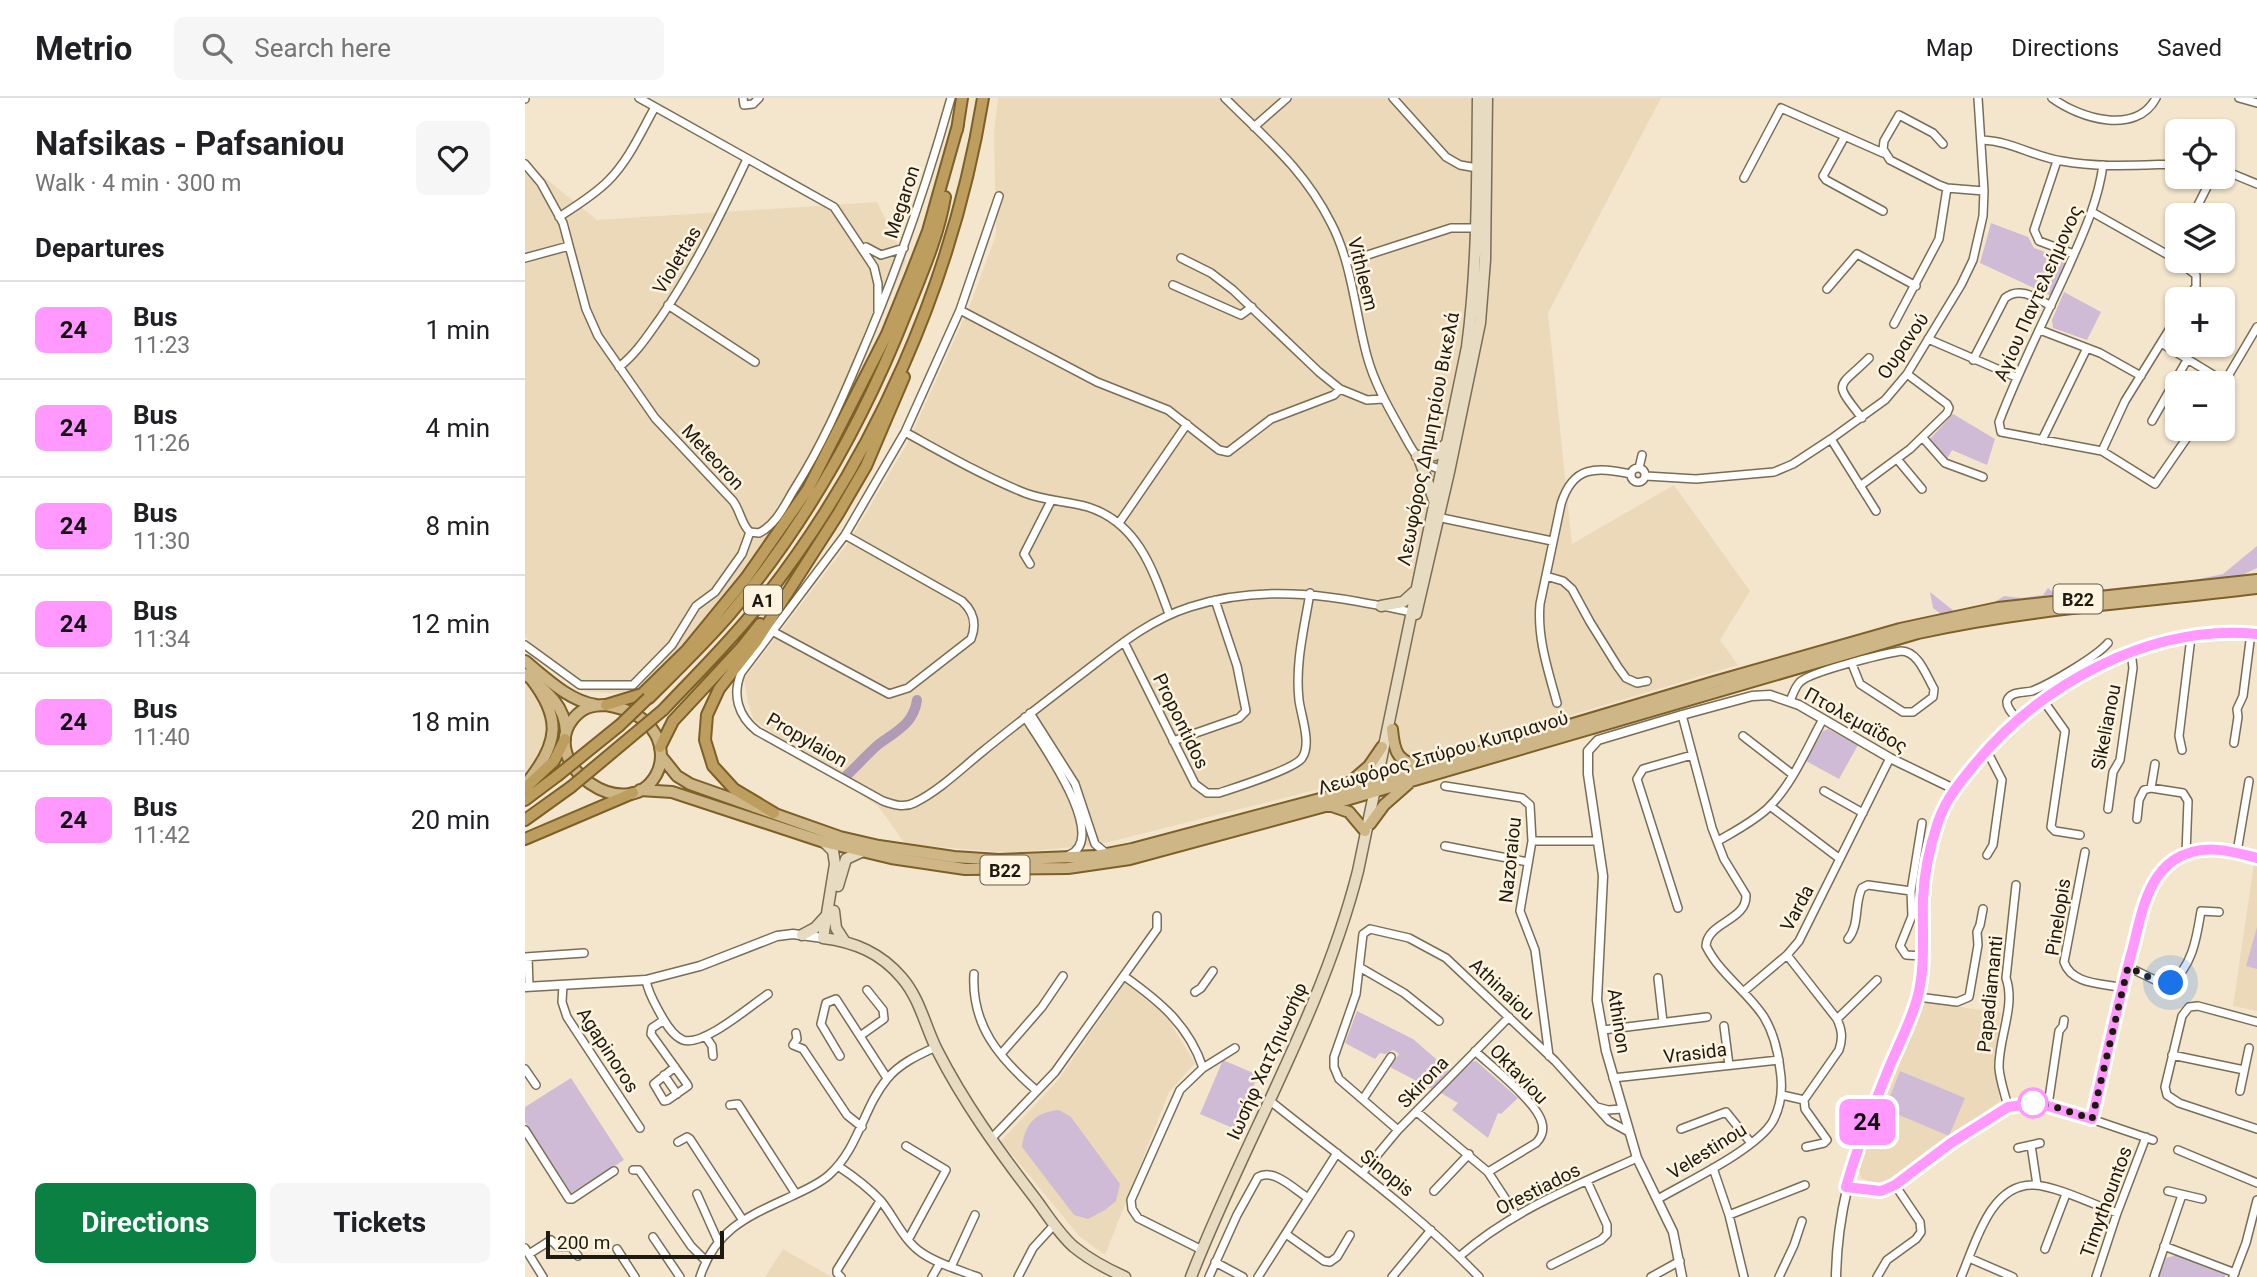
<!DOCTYPE html>
<meta charset="utf-8">
<style>
:root{--surface:#fff;--page:#f6f6f6;--text:#202124;--muted:#757577;--line:#e0e0e0;--accent:#0b8043}
body{margin:0;font-family:Roboto,sans-serif;background:var(--page);color:var(--text);height:100vh;display:flex;flex-direction:column;font-size:26px;white-space:nowrap}
*{box-sizing:border-box;margin:0}
p{font-size:23px;color:var(--muted)}
.icon{flex:none;width:38px;height:38px;fill:none;stroke:currentColor;stroke-width:2;stroke-linecap:round;stroke-linejoin:round}
.map{position:relative;flex:1;overflow:hidden}
.drawer{display:flex;flex-direction:column;background:var(--surface);width:525px}
.drawer>*{flex:none}
.badge{padding:0 14px;border-radius:10px;font-size:24px;line-height:46px}
.fabs{position:absolute;left:1640px;top:21px;display:grid;gap:14px}
.fabs a{display:grid;place-items:center;width:70px;height:70px;border-radius:10px;background:var(--surface);box-shadow:0 2px 5px #0004;font-size:35px}
.scale{position:absolute;left:21px;bottom:18px;width:178px;box-sizing:border-box;padding-left:7px;border:4px solid #1f1a11;border-top:0;font-size:19px;line-height:24px;white-space:nowrap;color:#1f1a11;-webkit-text-stroke:5px #fff4df;paint-order:stroke}
.you{position:absolute;width:35px;height:35px;margin:-18px;border:5px solid #fff;border-radius:50%;background:#1a73e8;box-shadow:0 0 0 10px #1a73e833}
.map>.badge{position:absolute;translate:-50% -50%;box-shadow:0 0 0 4px #fff}
h2{padding:0 35px;font-size:26px;line-height:63px}
.round{display:grid;place-items:center;flex:none;width:74px;height:74px;border-radius:10px;background:var(--page)}
.headline{display:flex;align-items:center;justify-content:space-between;height:119px;padding:0 35px}
h1{font-size:33px;font-weight:700;line-height:52px}
.primary-button{display:flex;gap:14px;margin-top:auto;padding:14px 35px}
.primary-button a{flex:1;height:80px;border-radius:10px;background:var(--accent);color:#fff;font-size:28px;font-weight:700;line-height:80px;text-align:center}
.primary-button a+a{background:var(--page);color:var(--text)}
ul{padding:0;list-style:none}
li{display:flex;align-items:center;gap:21px;height:98px;padding:0 35px;border-top:2px solid var(--line)}
li div{flex:1}
li b{display:block;font-size:26px}
li em{font-style:normal}
li .badge{min-width:77px;font-weight:700;text-align:center}
header{display:flex;align-items:center;gap:42px;box-sizing:border-box;height:98px;padding:0 35px;background:var(--surface);border-bottom:2px solid var(--line)}
header strong{font-size:33px}
nav{display:flex;gap:38px;margin-inline-start:auto;font-size:24px}
.search{width:490px;height:63px;background:var(--page);display:flex;align-items:center;gap:18px;box-sizing:border-box;padding:0 24px;border-radius:10px;color:var(--muted);font-size:26px}
main{display:flex;flex:1;min-height:0}
.map>svg:first-child{display:block}
.built{fill:#ebd9b9}
.green{fill:#d0bbd6}
.lines{fill:none;stroke-linecap:round;stroke-linejoin:round}
.river{stroke:#b09bb6;stroke-width:10}
.minor-casing{stroke:#796d56;stroke-width:10}
.tertiary-casing{stroke:#796d56;stroke-width:11}
.secondary-casing{stroke:#796d56;stroke-width:13}
.primary-casing{stroke:#7c6028;stroke-width:14}
.trunk-casing{stroke:#7c6028;stroke-width:14}
.minor{stroke:#fff;stroke-width:7}
.tertiary{stroke:#fff;stroke-width:8}
.secondary{stroke:#e7dbc2;stroke-width:10}
.primary{stroke:#ceb686;stroke-width:10}
.trunk{stroke:#be9e5e;stroke-width:10}
.trunk-bridge-casing{stroke:#7c6028;stroke-width:14;stroke-linecap:butt}
.trunk-bridge{stroke:#be9e5e;stroke-width:10}
.line-casing{stroke:#fff;stroke-width:16}
.line{stroke:#f9f;stroke-width:10}
.walk{stroke:#1f1a11;stroke-width:7;stroke-dasharray:0 12.6}
.stop-dot{fill:#fff;stroke:#f9f;stroke-width:3.5}
.labels{text-anchor:middle;dominant-baseline:central;stroke-width:5;stroke-linejoin:round;paint-order:stroke}
.shield{fill:#fff4df;stroke:#625b4f;stroke-width:2}
.shield-label{font-size:18px;font-weight:bold;fill:#1f1a11}
.street-label{font-size:19px;fill:#1f1a11;stroke:#fff4df}
</style>
<header>
<strong>Metrio</strong>
<div class="search"><svg class="icon" aria-label="search" viewBox="0 0 24 24"><circle cx="10" cy="10" r="6"/><path d="M15 15l6 6"/></svg>Search here</div>
<nav><a>Map</a><a>Directions</a><a>Saved</a></nav>
</header>
<main>
<section class="drawer">
<div class="headline"><div><h1>Nafsikas - Pafsaniou</h1><p>Walk · 4 min · 300 m</p></div><a class="round"><svg class="icon" aria-label="heart" viewBox="0 0 24 24"><path d="M12 20l-8-8c-3-5 5-10 8-4 3-6 11-1 8 4z"/></svg></a></div>
<h2>Departures</h2>
<ul>
<li><span class="badge" style="background:#f9f;color:#111">24</span><div><b>Bus</b><p>11:23</p></div><em>1 min</em></li>
<li><span class="badge" style="background:#f9f;color:#111">24</span><div><b>Bus</b><p>11:26</p></div><em>4 min</em></li>
<li><span class="badge" style="background:#f9f;color:#111">24</span><div><b>Bus</b><p>11:30</p></div><em>8 min</em></li>
<li><span class="badge" style="background:#f9f;color:#111">24</span><div><b>Bus</b><p>11:34</p></div><em>12 min</em></li>
<li><span class="badge" style="background:#f9f;color:#111">24</span><div><b>Bus</b><p>11:40</p></div><em>18 min</em></li>
<li><span class="badge" style="background:#f9f;color:#111">24</span><div><b>Bus</b><p>11:42</p></div><em>20 min</em></li>
</ul>
<div class="primary-button"><a>Directions</a><a>Tickets</a></div>
</section>
<div class="map">
<svg width="1732" height="1179" viewBox="0 0 1732 1179">
<rect width="100%" height="100%" fill="#f4e6cd"/>
<path class="built" d="M473 0H1136L1023 215 1047 446 1149 387 1225 493 1195 542 1213 567 830 682 572 747 484 755 380 746 354 709 229 622 223 605 219 581 323 445 383 344 445 207 471 137 469 34Z
M0 64 72 122 352 104 381 163 299 353 214 484 148 559 107 593 85 595 57 593 0 539Z
M0 584 11 589 28 624 20 662 0 679Z
M1729 766 1732 767V913L1708 908Z
M600 885 641 918 670 965 644 994 580 1157 554 1138 476 1043 533 982Z
M1402 904 1476 915 1469 971 1475 1003 1369 1080 1356 1085 1343 1083 1336 1080 1334 1072 1340 1051 1398 907Z
M258 1151 307 1179H240Z"/>
<path class="green" d="M1466 125 1503 139 1509 150 1529 157 1537 154 1544 161 1526 198 1455 165Z
M1539 194 1576 214 1562 242 1528 230 1527 222Z
M1428 316 1470 341 1462 367 1427 352 1421 363 1403 343Z
M1732 448V470L1711 480 1542 498 1416 516 1408 510 1405 494 1429 513 1470 504 1479 498 1496 500 1518 497 1523 490 1530 496 1669 482 1698 476Z
M1303 631 1333 647 1314 681 1281 663 1298 633Z
M1732 829V871L1721 868Z
M832 913 888 941 924 972 907 991 865 969 874 956 868 952 860 956 855 955 850 961 820 945Z
M698 962 733 977 710 1031 675 1016Z
M951 963 993 1000 976 1016 973 1015 963 1040 927 1012 933 1005 916 995 947 964Z
M1375 973 1440 1000 1424 1038 1360 1011Z
M46 980 99 1062 46 1095 0 1024V1009Z
M534 1012 546 1019 595 1086 591 1103 580 1112 563 1121 549 1117 497 1049C500 1026 510 1014 534 1012Z
M1655 1156 1700 1175V1179H1634L1641 1160Z"/>
<g class="lines">
<path class="river" d="M322 677C333 667 343 655 354 646 372 633 389 625 392 602"/>
<defs>
<path id="minor" d="M114 0 309 109 349 169 353 186V213
M218 0 219 7 228 6 234 0
M700 0C742 42 778 70 806 125 827 165 830 214 842 258 849 284 862 307 875 330 889 354 890 365 918 372
M868 0 921 59 935 67 952 70
M1527 0C1554 20 1611 38 1631 0
M1714 0 1732 5
M0 1V0
M729 29 762 0
M1320 38 1298 78 1301 82 1358 113
M1457 42C1486 43 1509 59 1537 63 1574 70 1614 67 1652 66
M1418 46 1408 35 1374 17 1359 43 1358 51 1365 62 1414 87 1422 90 1459 93
M1532 63 1509 132 1514 143 1549 156
M0 66 16 85 38 125 61 211 73 238 130 320 208 403C215 412 217 428 225 434
M1578 67C1573 104 1558 136 1543 170 1520 221 1494 271 1474 324L1476 334 1577 353 1630 386 1668 331
M1698 72 1732 86
M1219 80 1256 10 1358 55
M474 98 435 212 380 334 320 437 216 575C207 597 213 618 232 633L358 703C369 707 379 710 389 705 414 693 436 671 457 654 490 627 524 601 558 575 592 549 624 522 665 509 743 484 814 499 891 515
M1567 114 1652 162
M1668 117 1687 79
M34 119C51 108 69 97 83 83 104 62 116 34 130 9
M341 149 356 157 379 150
M1647 159 1652 149
M0 160 44 148
M656 160 686 175 708 192 794 274 815 291 842 302 858 301
M1653 163 1671 177V188L1663 201
M821 164 926 130H952
M648 187 716 217 727 209
M1302 191 1332 156 1391 188
M143 207 230 264
M435 212 572 284 643 312 694 352 703 354 746 321 809 297 815 291
M1369 226 1414 141 1422 90
M1515 232 1575 255 1616 278
M1403 241 1491 279
M1636 245 1700 284
M1448 262 1480 200C1495 188 1511 200 1526 208
M94 269C112 255 123 237 136 219 170 169 196 116 222 61
M1699 285 1732 229
M1337 320C1307 282 1313 291 1344 260
M1627 323 1662 262
M380 334C420 356 458 378 500 395 521 403 542 403 563 409 613 425 628 472 644 516
M1398 340 1420 365 1458 379
M1306 341 1351 413
M1517 342 1562 250
M1577 353 1600 303 1652 219
M1372 361 1397 391
M1106 377a7 7 0 1 1 14 0a7 7 0 1 1-14 0Z
M1114 370 1117 357
M1121 378 1171 381 1249 374 1268 366 1306 341 1360 302 1382 276 1436 187 1448 162 1458 118 1459 93 1453 0
M1335 388 1385 351 1422 315 1424 310 1422 306 1382 276
M912 419 1027 443
M594 425 662 326
M225 434 234 435C252 426 260 406 270 390 296 349 315 306 334 261 371 176 401 89 426 0
M505 466 499 456 526 403
M1021 478 1038 483 1047 491 1065 524 1093 569 1101 580 1112 585 1122 583
M247 533 364 596 383 590 446 541C452 526 449 514 437 503L320 437
M599 544 670 686 682 695H694C709 690 770 671 777 660 787 646 776 618 774 602 770 566 779 531 785 495
M0 547 55 587H108L147 547 171 508 190 494 217 456 225 434
M1518 602 1540 633 1526 729 1530 733 1555 737
M1265 603C1268 596 1270 589 1275 584 1287 573 1358 556 1376 553 1393 553 1401 577 1409 591L1408 599 1388 614H1378L1335 586 1327 566
M1032 605C1023 572 1012 540 1015 506L1036 406C1048 367 1071 369 1106 376
M505 615 550 686 570 746 582 756
M500 619C514 642 586 740 544 757
M1493 622C1489 617 1481 610 1482 603 1485 593 1499 595 1507 593 1525 586 1571 559 1583 545
M1218 638 1267 676
M648 643 714 620 721 613 712 568 690 502
M1709 645 1713 619 1712 611 1718 598 1726 535
M1657 652 1654 638 1666 539
M1462 653 1477 682 1468 747 1462 757
M920 688 997 700 1005 707 1007 743 995 813 1010 852 1024 958
M1626 690 1630 666
M1299 693 1338 715
M1245 708 1315 761
M1583 711 1588 674 1595 662 1608 570 1606 553
M1612 721 1614 702 1619 692 1626 690 1658 695 1663 703 1661 756
M1397 725 1386 793 1387 818 1375 848 1381 857 1397 858
M1007 743H1073
M1193 743C1210 733 1228 724 1243 710 1267 687 1282 650 1298 621
M920 748 1003 764
M1560 754 1539 864C1547 887 1577 885 1598 890
M1712 754 1724 683
M1153 810 1112 681 1118 671 1167 657
M1323 841C1335 827 1329 805 1337 790L1343 787 1386 793
M1262 857 1312 921C1317 932 1318 940 1314 952L1279 1002 1280 1011 1302 1042 1299 1045 1281 1049
M0 859 59 855
M3 859 4 888
M1603 869 1630 882 1645 885C1668 869 1672 837 1676 813L1694 814
M836 870 879 895 914 923
M449 876C446 928 475 961 512 993
M599 878C634 903 664 927 678 970
M1133 880 1138 924
M121 882C123 895 130 906 136 917 141 926 148 938 158 942 178 949 225 908 243 896
M38 887 37 904 42 919 115 1030
M670 894 676 890 688 873
M1218 894 1262 857 1274 843 1365 660
M1393 899 1432 904 1444 899 1453 847 1452 834 1455 827 1458 811
M1312 921 1352 882
M139 922 127 930 126 936 162 986 163 988 143 1002 139 1003 129 986 150 969
M1732 924 1673 908 1664 909 1657 918 1640 989 1642 997 1654 1005 1732 1031
M1199 928 1204 967
M1078 932 1182 919
M271 935 272 941 268 947 278 951 322 1017 337 1029
M335 938 359 921 358 912 342 892
M181 939 187 948 188 958
M950 953C967 969 1012 1004 1017 1025 1019 1033 1016 1040 1011 1045L963 1074
M476 956 517 909 538 878
M1647 957 1719 972
M315 958 296 926 301 905 311 901 362 980
M0 971 11 987
M139 977 152 996
M1088 980 1254 962
M1715 993 1724 950
M1257 997 1279 1002
M838 1001 866 959
M744 1002C816 1060 890 1112 954 1179
M205 1007 213 1006 271 1096
M1523 1007 1534 933 1538 928 1539 922
M1072 1009 1083 1012 1097 1011
M1483 1009C1480 996 1475 983 1474 970 1473 941 1491 908 1481 880L1491 787
M892 1014 963 1074 991 1117
M1567 1021C1580 966 1592 912 1606 858 1612 835 1616 808 1628 786 1633 777 1640 768 1649 762 1675 745 1704 752 1732 760
M1156 1031 1201 1014 1226 1045
M0 1032 44 1101H47L89 1073
M873 1032 814 981 809 969V959L831 896 838 836 845 831 884 840 921 860 1030 963 1084 1023 1104 1034
M466 1041 530 974 632 831V818
M153 1044 162 1039 165 1041 217 1121
M1506 1047 1512 1087
M381 1048 421 1072 383 1142
M1493 1050 1515 1045
M1653 1052 1732 1085
M313 1068C328 1078 343 1089 356 1103 370 1120 378 1142 397 1155 413 1166 434 1172 453 1179
M1188 1070 1204 1117 1219 1179
M108 1072H114L166 1148 181 1163
M838 1074 873 1032 984 919
M1321 1089 1356 1092 1370 1087 1469 1015 1492 1007 1513 1005 1531 1009 1628 1042
M909 1093 944 1056
M1643 1093 1677 1101
M172 1096 193 1143
M1133 1101C1162 1084 1232 1051 1248 1023 1257 1006 1258 989 1255 971 1253 953 1248 934 1239 919 1223 894 1194 875 1181 848 1182 824 1222 823 1221 797L1199 761 1187 730 1157 617
M1204 1117 1280 1087
M761 1136 799 1163 805 1164 812 1159 825 1137
M128 1139 155 1179
M1639 1148 1710 1175
M0 1150 18 1179
M92 1151 110 1179
M1520 1151 1541 1096
M677 1152 613 1120 607 1111 606 1102 655 992 678 970 710 950
M4 1156 26 1142 33 1149H46L53 1158
M935 1158C986 1113 1050 1088 1112 1060
M1444 1160 1488 1179
M690 1164 718 1179
M1026 1167 1076 1142 1082 1136V1127L1062 1083
M426 1169 450 1117
M175 1179C191 1130 224 1118 267 1098 280 1092 294 1086 304 1077 334 1050 338 1010 362 981 374 966 393 957 411 949
M316 1179 312 1175V1172L355 1103
M407 1179 415 1165
M493 1179 508 1150 529 1127
M684 1179 712 1117 733 1079C749 1070 769 1091 783 1100
M733 1179 812 1055
M867 1179 906 1132
M1126 1179 1155 1163
M1254 1179 1269 1147 1277 1123
M1352 1179 1362 1162 1391 1141 1396 1134 1395 1124 1370 1087
M1436 1179C1450 1147 1465 1085 1509 1087 1531 1088 1570 1107 1592 1115
M1571 1179 1592 1115 1621 1039
M1629 1179 1657 1097
M1708 1179 1721 1145 1732 1102"/>
<path id="tertiary" d="M0 889 121 882 175 868 252 838 268 836 298 840
M1157 1179 1148 1134 1112 1060 1081 953 1072 902 1078 778 1063 676V653L1073 642 1157 617 1227 598 1245 597 1274 607 1365 660 1429 691
M1311 1179C1312 1117 1327 1062 1350 1005 1363 970 1381 937 1392 902 1401 870 1397 834 1398 802 1399 776 1405 749 1413 724 1420 702 1435 684 1450 666 1518 586 1624 526 1732 536"/>
<path id="secondary" d="M892 358 910 357 921 346
M895 363 909 402
M856 508 878 504 889 494
M891 516 924 374 955 225 960 162 962 0
M299 744 308 753 310 766 298 840C330 844 356 855 377 880 395 901 400 928 412 952 439 1005 473 1052 509 1099 522 1116 533 1135 549 1149 565 1162 582 1171 600 1179
M313 788 321 761 336 754
M309 813 311 830 320 844
M277 837 290 830 300 819
M666 1179C719 1043 797 915 833 773L942 249C953 166 952 83 953 0"/>
<path id="primary" d="M0 563C21 580 44 603 71 607
M0 576C20 592 40 606 41 634
M81 607C99 610 116 616 127 631 137 644 139 663 131 677 102 729 12 666 48 621 57 610 66 607 81 607Z
M867 631C869 656 873 664 899 669
M136 658 152 678 165 686 315 739 354 748 429 759 474 762 571 758 607 751 810 697 1189 584 1375 531 1473 510 1732 482
M4 682C34 644 36 620 7 582
M115 692 147 694 299 744 366 760 440 771 543 770 605 761 804 707 1393 535C1505 510 1619 504 1732 490
M815 693 844 668 857 649
M804 707 824 714 840 733
M845 726 859 707 884 685"/>
<path id="trunk" d="M432 32 437 0
M124 600C152 572 180 545 205 516 281 426 338 324 381 215 396 177 413 140 420 99
M81 607 117 596 162 552 221 480 283 391 362 236 386 177 403 133 433 27
M138 612C171 577 205 544 235 506 350 361 428 183 458 0
M135 649 148 623 216 550 235 526
M0 690 29 663 40 641
M0 702 32 678
M249 715 209 691 188 668 180 642 182 617 194 591 231 544 313 416 341 368 379 279
M0 722 46 689
M0 741 108 695"/>
</defs>
<use href="#minor" class="minor-casing"/>
<use href="#tertiary" class="tertiary-casing"/>
<use href="#secondary" class="secondary-casing"/>
<use href="#primary" class="primary-casing"/>
<use href="#trunk" class="trunk-casing"/>
<use href="#minor" class="minor"/>
<use href="#tertiary" class="tertiary"/>
<use href="#secondary" class="secondary"/>
<use href="#primary" class="primary"/>
<use href="#trunk" class="trunk"/>
<defs>
<path id="trunk-bridge" d="M32 678 95 627 123 600
M46 689 138 612"/>
</defs>
<use href="#trunk-bridge" class="trunk-bridge-casing"/>
<use href="#trunk-bridge" class="trunk-bridge"/>
</g>
<g class="lines">
<defs>
<path id="line" d="M1732 536C1625 526 1516 586 1450 666 1435 684 1421 701 1413 724 1405 748 1399 776 1398 801 1397 834 1401 870 1392 901 1386 923 1375 944 1366 965 1349 1006 1333 1047 1321 1089L1356 1093 1370 1087 1426 1045 1483 1009 1513 1005 1567 1021C1580 965 1592 908 1607 853 1613 831 1617 806 1628 786 1633 777 1640 768 1649 762 1675 745 1704 752 1732 760"/>
</defs>
<use href="#line" class="line-casing"/>
<use href="#line" class="line"/>
<path class="walk" d="M1508 1005 1524 1007 1567 1021 1603 869 1630 882 1646 885"/>
</g>
<circle class="stop-dot" cx="1508" cy="1005" r="14"/>
<g class="labels">
<g class="shield">
<rect x="1528.5" y="486.5" width="49" height="29" rx="5"/>
<rect x="219" y="487.5" width="38" height="29" rx="5"/>
<rect x="455.5" y="757.5" width="49" height="29" rx="5"/>
</g>
<g class="shield-label">
<text x="1553" y="501">B22</text>
<text x="238" y="502">A1</text>
<text x="480" y="772">B22</text>
</g>
<g class="street-label">
<text transform="translate(377 104) rotate(-72)">Megaron</text>
<text transform="translate(152 162) rotate(-59)">Violettas</text>
<text transform="translate(838 176) rotate(76)">Vithleem</text>
<text transform="translate(1513 195) rotate(-66)">Αγίου Παντελεήμονος</text>
<text transform="translate(1378 248) rotate(-56)">Ουρανού</text>
<text transform="translate(903 341) rotate(-79)">Λεωφόρος Δημητρίου Βικελά</text>
<text transform="translate(188 359) rotate(47)">Meteoron</text>
<text transform="translate(1331 622) rotate(29)">Πτολεμαΐδος</text>
<text transform="translate(656 623) rotate(64)">Propontidos</text>
<text transform="translate(1581 629) rotate(-79)">Sikelianou</text>
<text transform="translate(282 642) rotate(30)">Propylaion</text>
<text transform="translate(918 655) rotate(-16)">Λεωφόρος Σπύρου Κυπριανού</text>
<text transform="translate(985 762) rotate(-84)">Nazoraiou</text>
<text transform="translate(1272 810) rotate(-62)">Varda</text>
<text transform="translate(1533 819) rotate(-81)">Pinelopis</text>
<text transform="translate(977 891) rotate(43)">Athinaiou</text>
<text transform="translate(1465 896) rotate(-84)">Papadiamanti</text>
<text transform="translate(1094 923) rotate(81)">Athinon</text>
<text transform="translate(83 952) rotate(57)">Agapinoros</text>
<text transform="translate(1170 955) rotate(-7)">Vrasida</text>
<text transform="translate(742 963) rotate(-66)">Ιωσήφ Χατζηιωσήφ</text>
<text transform="translate(994 976) rotate(46)">Oktaviou</text>
<text transform="translate(898 984) rotate(-46)">Skirona</text>
<text transform="translate(1182 1053) rotate(-32)">Velestinou</text>
<text transform="translate(862 1075) rotate(39)">Sinopis</text>
<text transform="translate(1013 1091) rotate(-27)">Orestiados</text>
<text transform="translate(1581 1104) rotate(-70)">Timythountos</text>
</g>
</g>
</svg>
<div class="fabs">
<a><svg class="icon" aria-label="locate" viewBox="0 0 24 24"><circle cx="12" cy="12" r="6"/><path d="M12 2v4M12 18v4M2 12h4M18 12h4"/></svg></a>
<a><svg class="icon" aria-label="layers" viewBox="0 0 24 24"><path d="M12 4l9 5-9 5-9-5zM3 14l9 5 9-5"/></svg></a>
<a>+</a>
<a>−</a>
</div>
<div class="scale">200 m</div>
<div class="you" style="left:1646px;top:885px"></div>
<b class="badge" style="left:1342px;top:1024px;background:#f9f;color:#111">24</b>
</div>
</main>
